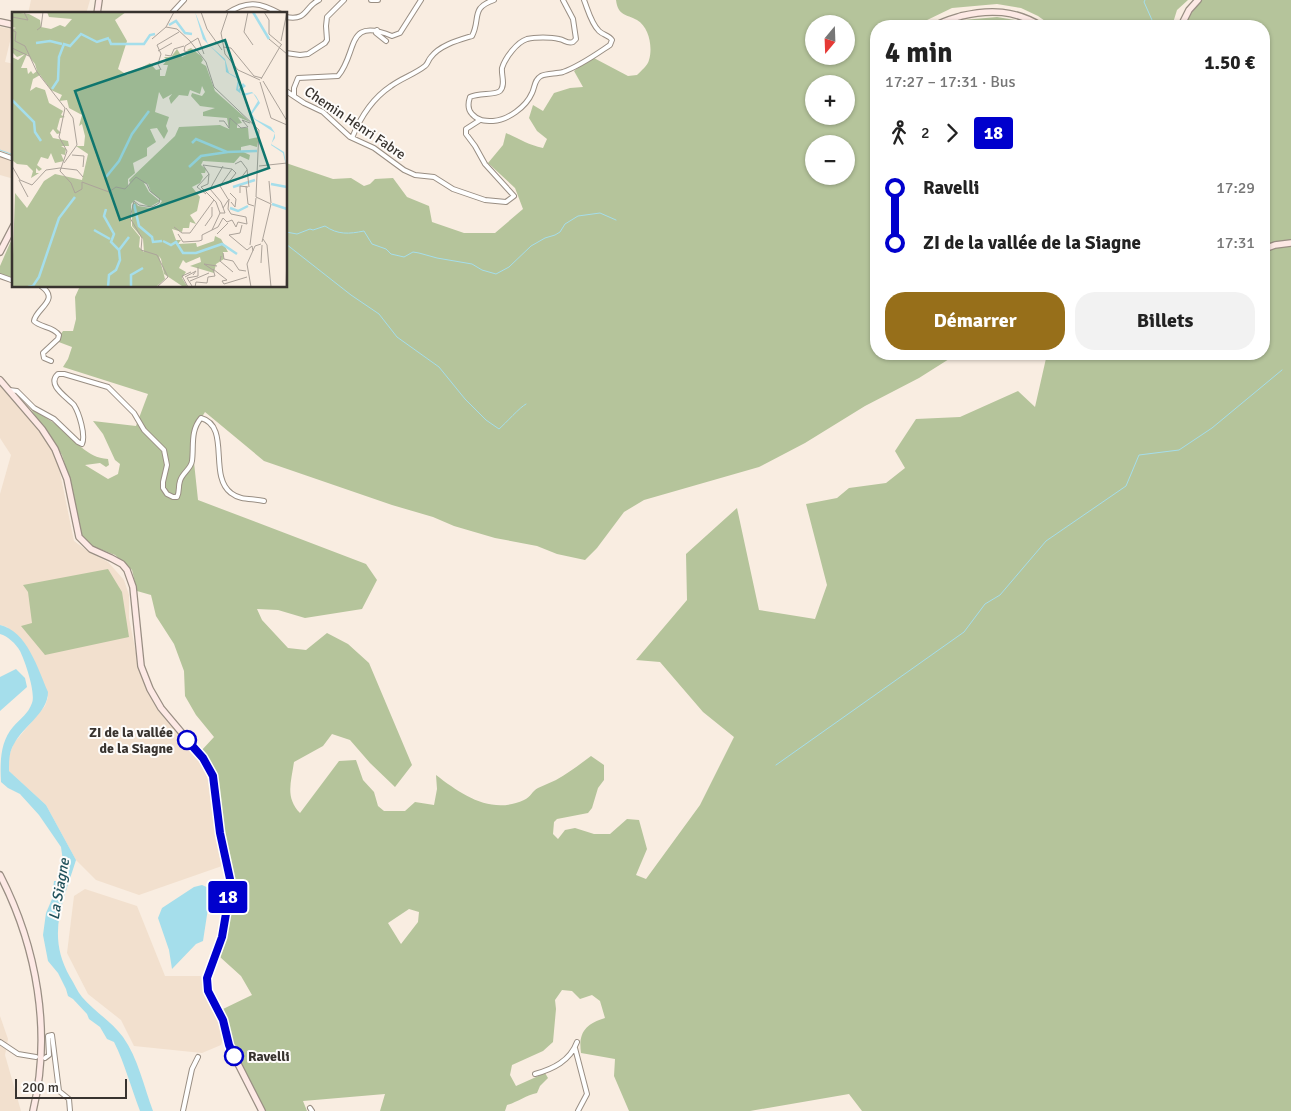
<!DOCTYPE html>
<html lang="fr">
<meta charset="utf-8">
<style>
:root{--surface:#fff;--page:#f2f2f2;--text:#222;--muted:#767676;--accent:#976f1a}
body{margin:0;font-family:Signika,sans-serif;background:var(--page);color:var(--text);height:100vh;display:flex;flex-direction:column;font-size:19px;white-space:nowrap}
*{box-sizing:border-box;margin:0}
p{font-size:16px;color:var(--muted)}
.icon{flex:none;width:28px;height:28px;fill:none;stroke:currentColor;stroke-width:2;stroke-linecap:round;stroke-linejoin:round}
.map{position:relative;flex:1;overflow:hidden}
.drawer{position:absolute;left:870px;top:20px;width:400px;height:340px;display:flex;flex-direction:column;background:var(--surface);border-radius:20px;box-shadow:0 1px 4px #0004}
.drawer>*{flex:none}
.badge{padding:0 10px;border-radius:4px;font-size:18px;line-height:32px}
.needle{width:32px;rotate:199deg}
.fabs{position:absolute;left:805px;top:15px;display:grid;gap:10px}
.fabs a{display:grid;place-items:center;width:50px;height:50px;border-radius:50%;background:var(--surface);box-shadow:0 1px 4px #0004;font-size:25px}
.scale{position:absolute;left:15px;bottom:12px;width:112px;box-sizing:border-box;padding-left:5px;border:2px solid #38332f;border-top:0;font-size:14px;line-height:18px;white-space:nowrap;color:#38332f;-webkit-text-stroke:4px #fefcfa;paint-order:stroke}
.map>.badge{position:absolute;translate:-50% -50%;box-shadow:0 0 0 2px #fff}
.legs{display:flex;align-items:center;gap:8px;height:55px;padding:0 15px;font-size:16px}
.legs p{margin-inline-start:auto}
.summary{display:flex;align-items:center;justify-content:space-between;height:85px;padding:0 15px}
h1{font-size:28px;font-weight:700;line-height:38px}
.action{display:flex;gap:10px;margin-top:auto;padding:10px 15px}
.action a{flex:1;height:58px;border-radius:20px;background:var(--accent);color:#fff;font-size:20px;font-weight:700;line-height:58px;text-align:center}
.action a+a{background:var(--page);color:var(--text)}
ul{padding:0 15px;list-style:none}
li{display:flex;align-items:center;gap:18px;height:55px;font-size:19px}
li i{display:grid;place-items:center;width:8px;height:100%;margin:0 6px;background:currentColor}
li i::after{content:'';width:12px;height:12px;margin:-6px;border:4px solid;border-radius:50%;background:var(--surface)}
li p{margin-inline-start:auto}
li:first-child i{background:linear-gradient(#0000 50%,currentColor 0)}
li:last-child i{background:linear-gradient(currentColor 50%,#0000 0)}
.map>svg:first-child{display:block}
.built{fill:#f2e0ce}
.green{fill:#b5c49b;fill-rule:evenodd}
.water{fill:#a5deeb}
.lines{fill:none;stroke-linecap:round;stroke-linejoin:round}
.stream{stroke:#a5deeb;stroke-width:1}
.street-casing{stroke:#998e83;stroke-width:6}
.secondary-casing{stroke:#998e83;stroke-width:8}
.street{stroke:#fff;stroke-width:4}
.secondary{stroke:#fde9e5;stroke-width:5.5}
.line-1-casing{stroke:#fff;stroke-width:11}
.line-1{stroke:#0000cd;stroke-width:8}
.stop-1-dot{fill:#fff;stroke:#0000cd;stroke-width:2.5}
.labels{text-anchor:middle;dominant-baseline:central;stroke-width:4;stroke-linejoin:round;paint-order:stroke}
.street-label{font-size:14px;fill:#38332f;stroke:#fefcfa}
.stop-label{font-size:14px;font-weight:bold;fill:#38332f;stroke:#fefcfa;text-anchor:end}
.water-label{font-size:15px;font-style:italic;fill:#20515b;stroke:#fefcfa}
.inset-river{fill:none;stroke:#a5deeb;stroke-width:2.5}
.inset-road{fill:none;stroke:#aca39a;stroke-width:1}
.view{fill:#0f766e;fill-opacity:0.15;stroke:#0f766e;stroke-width:2.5}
.inset-edge{fill:none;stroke:#38332f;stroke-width:2.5}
</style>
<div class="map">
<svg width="1291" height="1111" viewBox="0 0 1291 1111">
<rect width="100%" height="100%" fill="#f9ede1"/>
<path class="built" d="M31 0H90L86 14H28Z
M0 27 13 29 5 62 14 64V179L0 175Z
M0 385 45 438 58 463 74 541 89 552 108 562 124 580 129 595V618L138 663 146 688 157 709 204 766 211 791 215 831 222 866 139 895 96 880 76 860 46 805 9 771V756L14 743 45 706 48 697 7 627 0 625V494L11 455 0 438Z
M85 889 137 906 165 976H201L225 1033 221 1045 202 1053 134 1046 121 1020 88 994 67 953 74 896Z
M0 1016 8 1039 5 1055 21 1111H0Z"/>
<path class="green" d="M616 0H1188L1177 10 1172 26H1052L1038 16 1021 8 997 4 952 8 923 22 921 26H876V354H957L919 378 865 406 805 443 759 467 644 500 624 512 597 548 585 560 557 554 537 546 495 538 454 526 433 517 392 505 264 461 205 412 191 434 198 500 366 564 377 580 362 609 305 618 278 610 257 609 262 620 288 648 306 650 327 633 348 644 369 663 412 765 395 787 370 763 350 740 332 734 323 746 294 762C291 783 285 797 300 813L339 761 356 760 363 780 374 792 378 806 384 811H405L415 802 434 805 437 789 436 775C462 795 491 815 524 800 531 797 532 791 538 788 544 785 550 783 556 780 569 773 580 764 591 756L604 765V780L598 788 592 808 588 813 557 819 554 822 553 834 558 839 565 830 575 828 594 834H610L627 819 639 820 647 849 636 875 646 879 700 805 734 737 703 712 660 662 636 660 687 600 686 554 737 508 759 610 815 619 827 585 806 504 837 498 849 488 886 483 905 468 895 451 916 419 960 417 1018 391 1035 407 1047 354H1264V26H1184L1188 18 1201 0H1291V1111H862L849 1094 750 1111H629L614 1076 615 1059 581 1053C578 1032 586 1024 605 1018L600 1001 592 995 580 999 572 991 562 990 555 1000 556 1009 553 1042 543 1051 512 1065 510 1075 516 1086 545 1073 548 1078 540 1086 537 1093C526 1095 518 1102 507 1105L505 1111H380L385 1094 303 1101 307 1111H265L234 1048 228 1020 223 1009 252 995 241 976 220 957 226 938 228 916 235 888 223 829 217 773 201 751 214 737 196 715 185 696 184 671 174 644 156 616 151 595 137 591 132 570 115 555 92 546 81 535 72 487 62 455 30 408C40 414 50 420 60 427 75 439 86 458 108 459L109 465 106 467 100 463 85 465 108 479 118 474 120 464 115 460 103 434 93 421 136 426 148 394 63 367 68 359 72 347 56 341 63 331H73L76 319 75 297 80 286H286V163L333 179 351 178 364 186 370 184 375 179 393 178 407 197 429 206 432 222 464 233H495L523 209 515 188 488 163 503 145 506 133C520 139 528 145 543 148L547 139 537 131 529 118 533 105 543 111 554 93 570 88 583 87 574 71 592 57 628 76 637 75C641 71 648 65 649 60 653 47 649 27 637 20 626 14 618 16 616 0ZM814 24H846V56H814ZM814 84H846V116H814ZM814 144H846V176H814ZM409 909 419 912 418 922 401 944 388 923Z
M997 17 1021 21 1032 26H941L952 21Z
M14 234V278L0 274V266Z
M108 569 122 592 129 637 45 655 21 626 32 623 28 592 23 585Z"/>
<path class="water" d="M0 625C27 631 38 669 48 692 48 713 23 726 14 744 9 752 9 761 9 771L46 805 76 860C63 902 46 935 70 977 74 983 77 991 82 997 94 1011 112 1022 123 1037 138 1058 144 1087 153 1111H140C131 1088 125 1064 114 1042L107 1039 100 1027 89 1019 87 1014 73 999 68 996 66 989 58 973 48 961 43 935 46 913 52 899 54 881H58L62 872 63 861 61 847 39 815 20 794 8 788 1 782C0 763 0 742 13 727 21 718 28 714 32 703 36 693 25 661 20 651 16 644 8 636 0 634Z
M16 669 25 678 27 687 0 711V677Z
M202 885 211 889 203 941 196 944 172 969 169 950 158 918 162 908 194 887Z"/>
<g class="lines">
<path class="stream" d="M1144 26 1152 20 1144 2 1145 0
M0 150 14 155
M286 232 297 234 310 229 313 230 325 226C338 235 349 234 364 231L372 244 386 249 391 254 404 257 413 252 419 253 437 258 472 264 482 270 496 274 509 267 531 246 545 238 555 235 560 232 565 224 578 216 600 213 616 220
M286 244 351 295 379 314 397 337 439 367 465 399 486 420 499 429C506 423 520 407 526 404
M776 765 964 632 985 604 1000 595 1046 541 1126 486 1139 455 1179 450 1212 428 1282 370"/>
<defs>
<path id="street" d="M371 0H378
M563 0 573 19 576 39 573 42C567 44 565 40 559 39 551 37 535 37 527 39 517 42 505 58 502 68 501 75 506 85 500 91 496 95 478 93 470 97 468 103 467 109 472 114 478 121 485 121 493 121 508 120 526 107 532 93 535 87 534 80 541 76 547 73 556 74 563 72 580 66 595 55 610 45L612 40C609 35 603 35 599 31 591 23 588 10 584 0
M171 14 184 0
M205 14H213
M226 14C247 0 259 2 281 14
M286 17C308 21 304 7 319 0
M377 30 376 33 386 41
M286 53 300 55 308 54 325 43 327 40 326 26 327 17 344 0
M286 91 304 103 323 112 350 137 374 148 404 170 415 175 434 177 453 189 485 200 506 202 514 196 485 164 475 146 466 134V129L480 120
M294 95V88L298 78 338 76C358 53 345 16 392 36L400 33 421 0
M352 138C360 118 373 98 391 86 402 78 415 74 425 66 428 64 428 60 431 57 440 45 459 40 472 36 481 19 470 8 494 0
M0 154 14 159
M0 276 14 281
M41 286C61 300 36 308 34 321 41 328 53 326 59 335L58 339 43 353 44 358 51 361
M9 390 17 391 34 408 54 419 78 442 82 444C86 435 79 413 74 405 67 397 46 385 58 374H64L108 387 134 413 144 430 164 450 167 465 163 482V488L167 494 173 497H177C180 491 178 487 180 481 182 473 191 469 192 461 194 446 190 431 201 418 231 426 208 476 231 493 241 501 253 498 264 501
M52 1035 59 1091 69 1099 70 1111
M0 1042 18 1054 36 1057
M575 1048 587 1094 578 1111
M45 1058 49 1055 48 1036 52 1035
M535 1074C553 1069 570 1061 577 1042
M310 1108 312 1111
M183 1111 192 1069 198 1057"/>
<path id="secondary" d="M97 14 99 0
M0 22 14 25
M935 26C943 21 951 19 961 16 990 9 1015 10 1041 26
M1181 26 1189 10 1198 0
M1264 249 1275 245 1291 243
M0 252 14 225
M0 380 42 429 55 449 67 479 79 537 91 549 111 558 122 564 127 570 133 587 141 666 150 689 161 708 203 758 213 776 219 833 230 879V890L222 937 207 978 208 991 223 1020 234 1056 262 1111
M0 875C37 947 52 1032 33 1111"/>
</defs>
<use href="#street" class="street-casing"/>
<use href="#secondary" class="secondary-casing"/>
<use href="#street" class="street"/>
<use href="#secondary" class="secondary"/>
</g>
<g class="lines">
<defs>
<path id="line-1" d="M187 740 203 758 213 776 220 833 230 879V890L222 937 207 978 208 991 223 1020 229 1045 234 1056"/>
</defs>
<use href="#line-1" class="line-1-casing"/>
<use href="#line-1" class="line-1"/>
</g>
<g class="stop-1-dot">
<circle cx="187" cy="740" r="9"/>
<circle cx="234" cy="1056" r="9"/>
</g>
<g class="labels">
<g class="street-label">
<text transform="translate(355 123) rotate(34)">Chemin Henri Fabre</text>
</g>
<g class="stop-label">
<text x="173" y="732">ZI de la vallée<tspan x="173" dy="16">de la Siagne</tspan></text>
<text x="248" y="1056" text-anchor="start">Ravelli</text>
</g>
<g class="water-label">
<text transform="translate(59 889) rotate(-80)">La Siagne</text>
</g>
</g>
<g transform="translate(12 12)">
<rect width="275" height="275" fill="#f9ede1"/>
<path d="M0 0 17 2 28 8 29 15 39 17 48 13 53 15 60 7 37 5 35 0H114L103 8 115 29 106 57 115 63 138 51 144 58 148 57V64H153L156 53H151L155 48 152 45H159L165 37 170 45 178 41 175 38 179 36 189 44 191 48 189 51 194 54 203 79 238 110 226 105 230 111 225 112V116H236L237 127 247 125 245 135 238 133 229 135V139L238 143 237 148 228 144 222 151 191 149 189 153 194 157 193 161H189L191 165 188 171 180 175 188 185 185 199 178 203 184 212 178 210 177 216H171L170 220 160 217 164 228H169L166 232 184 231 185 235 202 229 203 224 209 227 216 240H211L212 247 204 252 202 261 178 254 189 250 188 245 174 251 171 248 167 256 174 260 170 266 175 274H170L152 262 149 247 147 244 153 267 144 275H0L3 181 15 196 32 169 43 162 70 168 76 142 64 134H72L73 124 70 112 67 114 70 103 57 96 55 88 47 89 50 83 39 78 28 63 21 67 18 79 24 75 33 78 37 91 51 99 49 103 53 105 48 106 45 117 49 121 45 122 41 117 38 121 41 126 56 129 57 134H49L54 137 53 143 49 142 52 149 43 151 39 141 36 147 29 145 25 153 30 157 27 159 24 156V161H27L19 166 21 159 15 153 5 152 0 148V45L6 48 13 42 5 45 0 40V17L4 16 0 15ZM15 42 23 52 25 59 21 62 19 59 16 62 15 56H9ZM190 74 193 80 190 84 180 81 179 84 188 94 203 96 191 100V104L215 106 217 117 208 113 167 115 163 124 117 168 118 171 116 174V167L123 161 121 151 135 144V136L144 130 138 117 145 116 152 127 156 119 154 114 157 105 143 100 147 80 151 87 160 82 157 86 159 92 167 83 176 84 178 78 188 82ZM132 171 136 172 139 180 150 189 147 193 139 196 126 194 123 190 120 193V214L131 227 132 240 127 235 128 225 119 214V192L123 188 138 195 148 189 137 180Z" fill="#b5c49b" fill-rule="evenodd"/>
<path d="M183 0 196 32 213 47 217 61 226 66 227 70 226 78 231 71 234 74 228 79 229 82 240 80 244 84 248 91 240 102 243 107 259 115 263 121V126L259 132 272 140 275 158 271 141 259 133 263 121 242 107 238 102 246 89 241 81 232 84 224 78 226 67 214 60 213 49 191 27Z" fill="#a5deeb"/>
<path class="inset-river" d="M241 0 257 27M157 13 164 9 173 21 180 22M97 27 99 32H132L138 23 143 22M24 31 38 29 50 32M40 77 46 68 47 45 52 32 58 34 69 22 85 30 97 26M0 88 22 110 23 120 29 129M180 131 184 127 215 140 245 139M177 155 189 144 216 140M94 165 107 149 120 122 137 99M259 172 275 175M221 175 243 168M122 192 127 214 140 225 141 230 150 229M260 192 275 197M218 196 226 199 236 194M94 197 92 204 102 222 99 230 107 238 108 248 104 258 97 263 96 275M82 218 98 227M151 229 159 233 164 230 171 241H184L210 232 225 242M107 238 117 225M16 275 21 274 27 265 47 206 63 185M119 275V263L131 256"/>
<path class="inset-road" d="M162 0 154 15 165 17 178 29 194 50 202 75 247 118 244 185 259 192 250 230M189 0 195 17 210 38M216 0 209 21 213 42 226 58 248 68M236 0 232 20 241 33M252 0 257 8V22L270 33M0 5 16 8 12 0M0 18 4 20 3 29 13 34 25 60 53 96 47 125 55 139 48 159 59 171 63 181 70 177V170L97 180 104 175 113 177 124 165 135 172 138 179 148 187 147 191 140 195 127 193 122 189 118 206 130 226 129 238 145 243 156 265 145 275M25 18 29 15 31 0M186 26 192 42M140 27 154 15M257 27 275 42M269 29 275 0M211 35 219 36 242 64 250 66M0 36 17 44M146 39 160 31M177 40 172 39 173 34 186 26M153 43 159 44 162 37 172 34M149 58 146 52 149 42 145 33 167 20M249 67 269 33M251 69 275 109M248 70 259 106 275 113M207 109H212L217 116 218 106 229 116 236 115 230 108 238 111M60 143 72 144 71 155M52 151 65 133 61 106 54 96M223 152 229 149 235 157 237 175M0 154 8 168M247 154 275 151M48 156 65 158 71 165M197 162 196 172 189 175 204 190 208 201M197 162 191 153 220 157M7 168 16 185M8 168 20 173 34 158 48 156M257 169 259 191M216 171 224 161 220 157M214 172 229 166 235 158M234 174 236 192 242 194M218 181 224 187 223 195 219 190M228 181V174L236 175M194 182 185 175 197 162M216 187 208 174 220 157M211 196 217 187 216 197 219 202 234 205 235 212M208 201H213L209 190 198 177 211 154M230 213 228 221 217 223 235 238 240 234 241 239M193 214 200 204V195M162 215 170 221H178L202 188M200 218 208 201M166 222 171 230 187 229 190 228V223L206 215 211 206 215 210 220 208 224 215 226 210 235 212M205 222 216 211M251 227 255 233 259 275M238 233 244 186M211 241 212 247 221 249 227 258 234 259M209 244 208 249 221 260M249 251 250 233M201 258 192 252 205 254M173 265 184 259 181 263M178 269 197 261M180 274 175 266 186 264V255M176 275 170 264 179 260M183 275 184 270 195 271 196 265 203 264 201 257 215 268 210 269 212 272 235 265M239 275 235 252 243 234 249 232M274 275 275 243"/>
<path class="view" d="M213 28 257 156 108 208 63 79Z"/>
<rect width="275" height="275" class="inset-edge"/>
</g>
</svg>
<div class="fabs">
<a><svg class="needle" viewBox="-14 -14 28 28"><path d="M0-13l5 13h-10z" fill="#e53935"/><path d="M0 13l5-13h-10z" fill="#767676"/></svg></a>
<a>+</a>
<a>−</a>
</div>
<div class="scale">200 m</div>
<b class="badge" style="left:228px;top:897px;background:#0000cd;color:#fff">18</b>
<section class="drawer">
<div class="summary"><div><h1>4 min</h1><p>17:27 – 17:31 · Bus</p></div><b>1.50 €</b></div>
<div class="legs"><svg class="icon" aria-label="walk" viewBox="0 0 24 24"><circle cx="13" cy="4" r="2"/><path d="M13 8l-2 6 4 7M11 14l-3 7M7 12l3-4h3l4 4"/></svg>2<svg class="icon" aria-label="forward" viewBox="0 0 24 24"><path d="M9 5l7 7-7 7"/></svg><b class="badge" style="background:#0000cd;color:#fff">18</b></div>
<ul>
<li><i style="color:#0000cd"></i><b>Ravelli</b><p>17:29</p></li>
<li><i style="color:#0000cd"></i><b>ZI de la vallée de la Siagne</b><p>17:31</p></li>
</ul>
<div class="action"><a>Démarrer</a><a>Billets</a></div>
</section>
</div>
